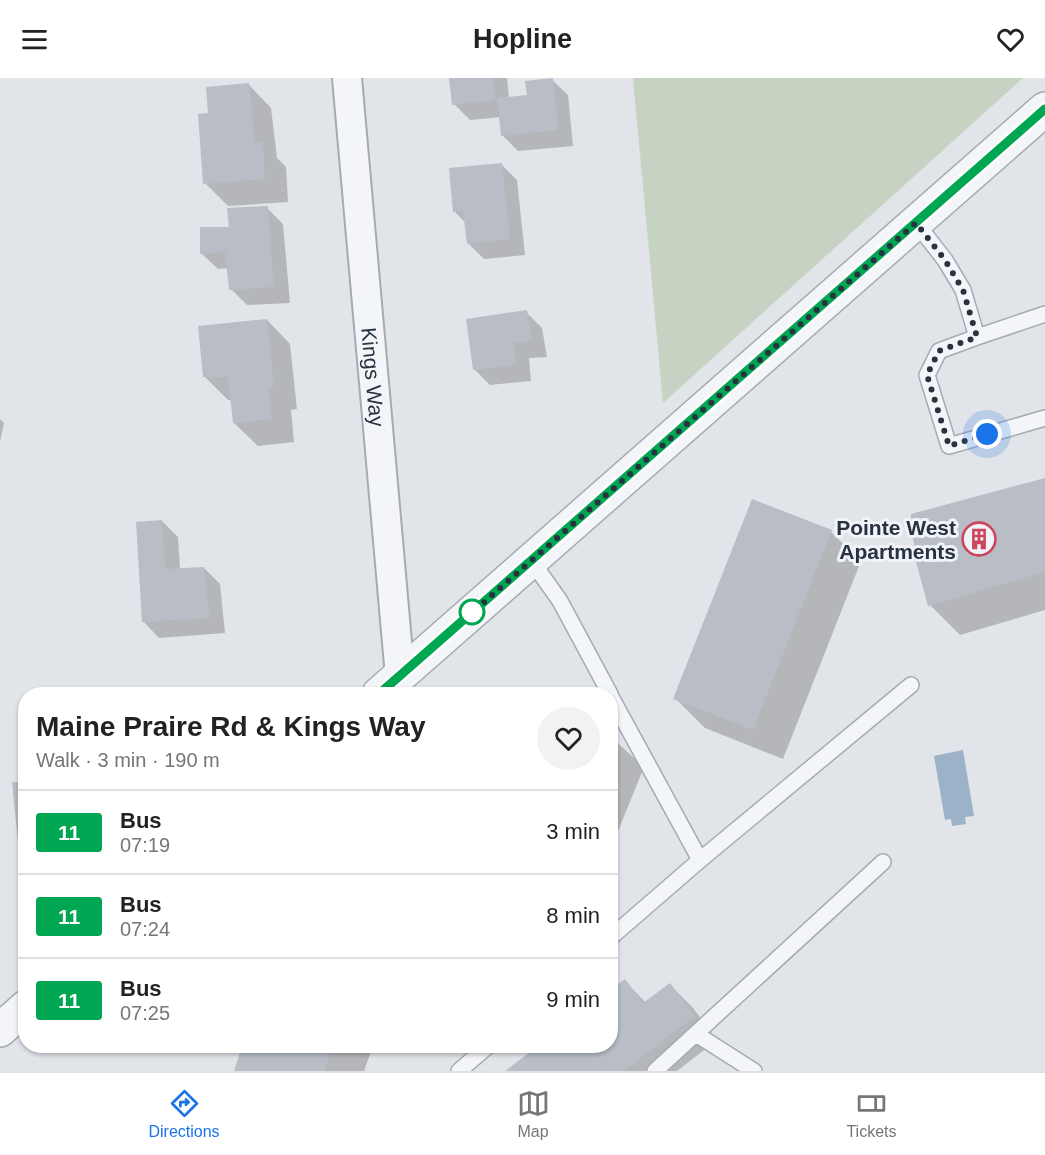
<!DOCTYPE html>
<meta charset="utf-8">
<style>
:root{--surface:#fff;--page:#f2f2f2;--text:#222;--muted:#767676;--line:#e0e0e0;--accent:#1a73e8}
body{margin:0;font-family:Helvetica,sans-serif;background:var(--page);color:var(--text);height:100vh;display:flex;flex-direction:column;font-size:22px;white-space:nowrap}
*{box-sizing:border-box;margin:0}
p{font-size:20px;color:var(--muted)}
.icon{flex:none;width:33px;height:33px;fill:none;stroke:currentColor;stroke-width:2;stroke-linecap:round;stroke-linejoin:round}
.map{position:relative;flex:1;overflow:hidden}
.drawer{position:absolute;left:18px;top:609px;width:600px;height:366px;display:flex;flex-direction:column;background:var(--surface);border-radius:24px;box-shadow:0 2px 4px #0004}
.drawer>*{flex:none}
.badge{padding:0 12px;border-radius:4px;font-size:21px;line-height:39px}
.you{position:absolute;width:30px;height:30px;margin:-15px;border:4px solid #fff;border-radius:50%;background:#1a73e8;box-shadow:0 0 0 9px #1a73e833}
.map>.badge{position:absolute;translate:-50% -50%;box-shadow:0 0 0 3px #fff}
.round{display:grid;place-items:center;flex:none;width:63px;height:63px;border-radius:32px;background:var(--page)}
.head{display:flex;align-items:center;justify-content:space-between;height:102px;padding:0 18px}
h1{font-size:28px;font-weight:800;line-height:45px}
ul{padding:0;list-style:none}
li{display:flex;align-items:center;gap:18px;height:84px;padding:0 18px;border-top:2px solid var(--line)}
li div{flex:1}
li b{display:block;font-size:22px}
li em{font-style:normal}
li .badge{min-width:66px;font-weight:700;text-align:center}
header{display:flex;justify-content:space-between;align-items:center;height:78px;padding:0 18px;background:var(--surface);font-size:27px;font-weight:800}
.tabs{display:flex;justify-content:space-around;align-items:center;height:84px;border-top:2px solid var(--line);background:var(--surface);font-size:16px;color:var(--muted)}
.tabs a{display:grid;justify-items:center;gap:3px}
.tabs .active{color:var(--accent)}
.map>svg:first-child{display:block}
.green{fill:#c6d3c2}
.water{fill:#9cb2c9}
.shadow{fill:#0003}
.building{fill:#b8bdc6}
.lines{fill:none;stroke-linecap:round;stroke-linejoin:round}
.service-casing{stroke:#a6abb3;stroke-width:18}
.minor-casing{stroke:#a6abb3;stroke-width:32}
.tertiary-casing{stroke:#a6abb3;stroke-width:36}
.service{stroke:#f3f5f8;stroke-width:15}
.minor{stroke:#f3f5f8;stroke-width:28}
.tertiary{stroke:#f3f5f8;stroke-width:33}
.line-casing{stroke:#fff;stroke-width:14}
.line{stroke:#00a651;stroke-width:9}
.walk{stroke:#293241;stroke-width:6;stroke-dasharray:0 10.8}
.stop-dot{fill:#fff;stroke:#00a651;stroke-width:3}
.labels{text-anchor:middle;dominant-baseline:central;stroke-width:6;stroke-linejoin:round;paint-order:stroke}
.street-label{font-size:21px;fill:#293241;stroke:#f0f3f7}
.poi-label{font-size:21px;font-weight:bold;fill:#293241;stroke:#f0f3f7;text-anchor:end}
</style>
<header><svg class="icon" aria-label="menu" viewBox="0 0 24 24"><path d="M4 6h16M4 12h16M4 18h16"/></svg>Hopline<svg class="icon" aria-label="heart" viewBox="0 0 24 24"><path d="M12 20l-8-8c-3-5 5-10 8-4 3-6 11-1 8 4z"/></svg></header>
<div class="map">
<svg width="1045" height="993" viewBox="0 0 1045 993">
<rect width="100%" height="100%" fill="#e1e4e9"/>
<path class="green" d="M633 0H1023L663 325Z"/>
<path class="water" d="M963 672 974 738 965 739 966 746 952 748 951 741 945 742 934 678Z"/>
<path class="shadow" d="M451 0H507L509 20 528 18 552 2 568 17 573 68 518 73 502 57 501 39 470 42 454 26Z
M248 6 271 30 277 80 286 89 288 124 228 128 205 105 210 36Z
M501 86 517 102 525 177 484 181 468 165 466 145 455 134Z
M267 130 283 146 290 225 247 227 231 211 228 190 218 191 202 176 230 150Z
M526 234 542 250 547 279 529 280 531 303 490 307 474 291Z
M267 242 290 266 297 331 291 332 294 364 258 368 234 345 232 322H228L204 298Z
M0 341 4 345 0 364Z
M1045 401V532L960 557 930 527Z
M162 443 178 459 180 491 204 490 220 506 225 555 159 560 144 544Z
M831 454 861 483 783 681 705 650 675 620Z
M610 658 644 689 610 773Z
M625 903 646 925 670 907 693 930 717 962 677 993H507L541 968H610Z
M244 968H373L364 993H235Z"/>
<path class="building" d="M449 0H493L495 22 452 27Z
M553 0 558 52 501 58 497 20 527 17 525 3Z
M249 5 255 65 263 64 265 101 203 106 198 36 208 35 206 9Z
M502 85 510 161 467 166 463 133 453 134 449 90Z
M268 128 274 209 229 212 225 174 200 176V149H229L227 130Z
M527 232 532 263 514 265 516 287 473 292 466 241Z
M267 241 274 308 268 309 272 341 233 345 228 299H203L198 248Z
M1045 400V494L928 528 915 480V470L911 452V436Z
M752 421 832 452 753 652 673 621Z
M162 442 165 491 204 489 210 540 142 544 136 444Z
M12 704H26V783L20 784Z
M625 901 643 925 670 905 695 938 624 993H505L538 968H610V912Z
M242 968H333L324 993H234Z"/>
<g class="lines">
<defs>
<path id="service" d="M916 145 945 182 963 212 977 259 939 273 927 297 949 368 1045 340
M977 259 1045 236
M531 482 560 523 610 616
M610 617 700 782
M610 860 700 782 911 607
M696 956 754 993
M459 993 488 968
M655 993 883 784"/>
<g id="minor">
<path id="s1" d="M347 0 400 598"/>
</g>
<path id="tertiary" d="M379 616 1045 31
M0 952 26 929"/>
</defs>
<use href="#service" class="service-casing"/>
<use href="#minor" class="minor-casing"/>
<use href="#tertiary" class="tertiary-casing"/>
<use href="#service" class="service"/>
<use href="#minor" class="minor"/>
<use href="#tertiary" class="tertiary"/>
</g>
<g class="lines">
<defs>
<path id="line" d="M379 616 1045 31"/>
</defs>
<use href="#line" class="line-casing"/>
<use href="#line" class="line"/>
<path class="walk" d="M472 534 466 540 916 145 945 182 963 212 977 259 939 273 927 297 949 368 987 356"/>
</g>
<defs>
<symbol id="building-ring" viewBox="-11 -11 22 22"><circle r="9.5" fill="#f0f3f7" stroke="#ce465d" stroke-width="1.5"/><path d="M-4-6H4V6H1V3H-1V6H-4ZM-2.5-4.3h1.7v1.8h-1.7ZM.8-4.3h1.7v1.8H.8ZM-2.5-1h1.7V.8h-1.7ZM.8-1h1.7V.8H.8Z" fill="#ce465d"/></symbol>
</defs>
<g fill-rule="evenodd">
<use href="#building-ring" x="960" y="442" width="38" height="38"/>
</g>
<circle class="stop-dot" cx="472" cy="534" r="12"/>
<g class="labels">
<g class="street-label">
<text stroke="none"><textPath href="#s1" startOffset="300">Kings Way</textPath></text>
</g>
<g class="poi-label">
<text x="956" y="449">Pointe West<tspan x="956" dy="24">Apartments</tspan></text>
</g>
</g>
</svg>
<div class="you" style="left:987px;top:356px"></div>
<section class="drawer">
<div class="head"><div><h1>Maine Praire Rd &amp; Kings Way</h1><p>Walk · 3 min · 190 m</p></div><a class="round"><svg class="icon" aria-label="heart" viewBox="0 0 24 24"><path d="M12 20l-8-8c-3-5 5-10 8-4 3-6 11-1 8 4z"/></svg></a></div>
<ul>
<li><span class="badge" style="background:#00a651;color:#fff">11</span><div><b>Bus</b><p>07:19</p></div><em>3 min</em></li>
<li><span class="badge" style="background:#00a651;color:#fff">11</span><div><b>Bus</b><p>07:24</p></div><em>8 min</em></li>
<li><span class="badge" style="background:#00a651;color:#fff">11</span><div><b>Bus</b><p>07:25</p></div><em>9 min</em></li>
</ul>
</section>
</div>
<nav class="tabs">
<a class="active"><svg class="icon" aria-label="directions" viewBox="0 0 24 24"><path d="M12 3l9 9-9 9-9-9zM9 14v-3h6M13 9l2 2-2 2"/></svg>Directions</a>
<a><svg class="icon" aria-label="map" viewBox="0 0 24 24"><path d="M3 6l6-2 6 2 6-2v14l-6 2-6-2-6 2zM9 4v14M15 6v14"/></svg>Map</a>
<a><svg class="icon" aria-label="tickets" viewBox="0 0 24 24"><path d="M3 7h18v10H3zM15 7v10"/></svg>Tickets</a>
</nav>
